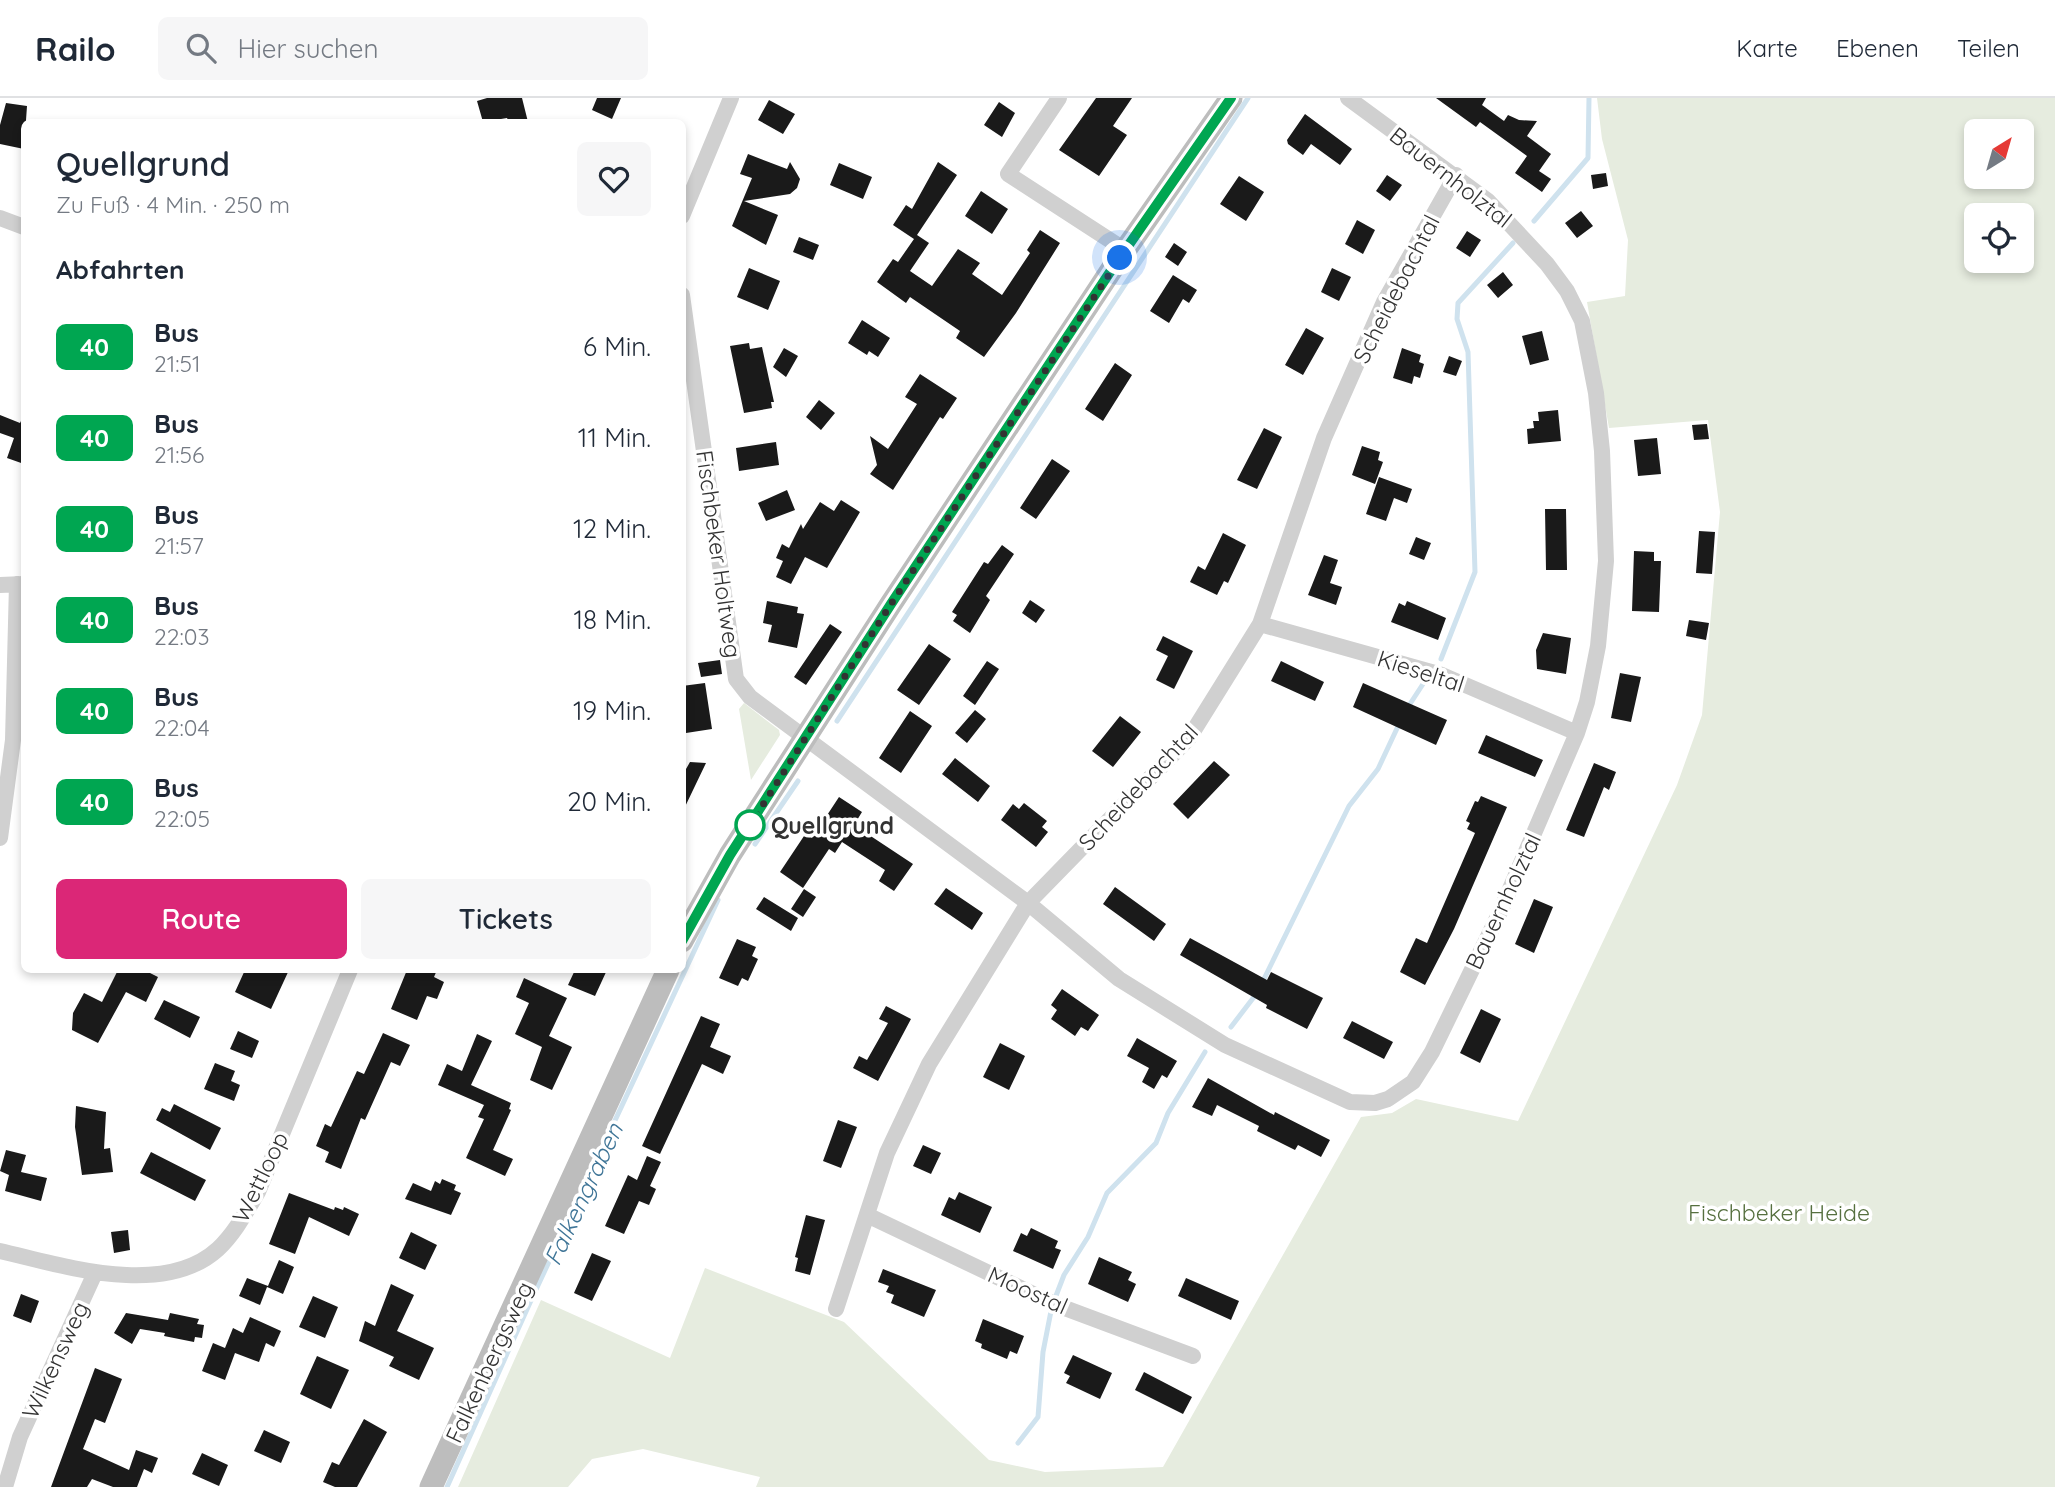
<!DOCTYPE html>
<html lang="de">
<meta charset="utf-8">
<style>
:root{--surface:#fff;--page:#f6f6f7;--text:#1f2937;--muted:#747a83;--line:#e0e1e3;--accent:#db2777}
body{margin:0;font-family:Quicksand,sans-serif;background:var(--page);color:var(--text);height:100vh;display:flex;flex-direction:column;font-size:26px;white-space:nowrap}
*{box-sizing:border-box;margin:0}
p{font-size:23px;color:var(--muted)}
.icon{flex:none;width:38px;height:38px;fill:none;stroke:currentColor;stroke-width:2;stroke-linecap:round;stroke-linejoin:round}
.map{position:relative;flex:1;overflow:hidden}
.panel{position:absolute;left:21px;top:21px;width:665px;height:854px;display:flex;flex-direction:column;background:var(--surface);border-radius:10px;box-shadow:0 4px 10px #0003}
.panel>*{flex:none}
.badge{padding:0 14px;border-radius:10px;font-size:24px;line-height:46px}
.needle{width:46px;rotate:37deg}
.tools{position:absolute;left:1964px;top:21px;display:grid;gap:14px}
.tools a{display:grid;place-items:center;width:70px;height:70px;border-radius:10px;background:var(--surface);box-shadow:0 4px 10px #0003;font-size:35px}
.you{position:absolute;width:35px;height:35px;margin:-18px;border:5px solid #fff;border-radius:50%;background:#1a73e8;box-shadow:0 0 0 10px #1a73e833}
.map>.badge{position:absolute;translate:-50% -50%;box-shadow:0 0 0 4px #fff}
h2{padding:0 35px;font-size:26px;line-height:63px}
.round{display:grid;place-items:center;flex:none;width:74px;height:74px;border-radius:10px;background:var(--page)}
.head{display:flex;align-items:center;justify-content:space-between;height:119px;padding:0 35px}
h1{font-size:33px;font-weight:600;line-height:52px}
.action{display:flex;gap:14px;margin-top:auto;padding:14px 35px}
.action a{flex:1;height:80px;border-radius:10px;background:var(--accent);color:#fff;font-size:28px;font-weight:600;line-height:80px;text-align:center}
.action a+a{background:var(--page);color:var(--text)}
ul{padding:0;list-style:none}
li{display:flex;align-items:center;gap:21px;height:91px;padding:0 35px}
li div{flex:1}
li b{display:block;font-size:26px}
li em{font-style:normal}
li .badge{min-width:77px;font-weight:700;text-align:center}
header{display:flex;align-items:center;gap:42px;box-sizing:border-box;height:98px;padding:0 35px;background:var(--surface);border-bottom:2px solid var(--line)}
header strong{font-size:33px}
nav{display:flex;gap:38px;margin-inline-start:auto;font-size:24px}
.search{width:490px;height:63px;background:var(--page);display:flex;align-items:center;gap:18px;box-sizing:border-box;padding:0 24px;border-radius:10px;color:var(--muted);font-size:26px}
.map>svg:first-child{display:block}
.green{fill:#e6ecdf;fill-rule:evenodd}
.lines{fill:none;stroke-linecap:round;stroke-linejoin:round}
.stream{stroke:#cfe2ee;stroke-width:5}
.building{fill:#1a1a1a}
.street{stroke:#d0d0d0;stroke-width:16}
.secondary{stroke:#bdbdbd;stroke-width:23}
.line-casing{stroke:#fff;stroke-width:16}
.line{stroke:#00a651;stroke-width:10}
.walk{stroke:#333;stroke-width:7;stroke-dasharray:0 12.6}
.stop-dot{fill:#fff;stroke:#00a651;stroke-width:3.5}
.labels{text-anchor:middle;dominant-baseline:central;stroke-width:7;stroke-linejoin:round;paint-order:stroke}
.street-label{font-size:23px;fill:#333;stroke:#fff}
.stop-label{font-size:23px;font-weight:bold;fill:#333;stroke:#fff;text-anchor:start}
.park-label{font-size:23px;fill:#56703f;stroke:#fff}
.water-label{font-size:24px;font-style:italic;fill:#3f7597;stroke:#fff}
</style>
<header>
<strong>Railo</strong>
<div class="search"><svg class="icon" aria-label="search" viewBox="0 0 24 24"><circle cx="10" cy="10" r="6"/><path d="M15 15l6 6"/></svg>Hier suchen</div>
<nav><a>Karte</a><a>Ebenen</a><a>Teilen</a></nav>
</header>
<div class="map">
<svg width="2055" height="1389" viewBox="0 0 2055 1389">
<rect width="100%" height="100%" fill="#fff"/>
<path class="green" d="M1597 0H2055V1389H756L760 1379 643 1351 592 1361 568 1389H458L541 1202 670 1260 705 1170 844 1224 989 1362 1045 1374 1163 1369 1361 1019 1392 1015 1416 1001 1518 1023 1677 687 1702 617 1720 414 1708 322 1609 330 1587 204 1625 198 1628 142 1602 41ZM1976 33H2021V79H1976ZM1976 117H2021V163H1976Z
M744 605 779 632 780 637 751 682 739 611Z"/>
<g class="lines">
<path class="stream" d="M1534 123 1588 60 1589 0
M1441 561 1475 474 1468 254 1457 221 1458 205 1513 145
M1408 609 1423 586
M837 623 1248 0
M755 746 798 683
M1261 887 1349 708 1378 671 1400 624
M1231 929 1257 895
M1054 1203 1064 1177 1088 1139 1107 1095 1156 1045 1168 1015 1205 954
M1018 1345 1038 1319 1043 1254 1052 1208
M447 1389 533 1198 718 802"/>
</g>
<path class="building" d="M487 0H522L528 24H509L507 20 483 24 477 3Z
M597 0H621L612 21 592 12Z
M1096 0H1132L1113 28 1127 37 1099 78 1059 52Z
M1436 0H1486L1482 7 1504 23 1508 17 1519 22 1537 23 1527 38 1551 56 1539 73 1551 81 1542 94 1515 75 1527 58 1480 24 1476 29Z
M769 2 795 16 783 36 758 22Z
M999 4 1015 15 1002 39 984 27Z
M6 5 27 8 24 51 0 46V27Z
M1305 16 1352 51 1340 67 1311 46 1303 57 1288 46 1287 42Z
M748 56 787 71 790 64 800 81 797 90 790 96 744 103 778 117 766 147 732 128 752 80 740 76Z
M938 64 957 77 917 137 929 145 910 173 932 188 958 151 980 165 972 176 1002 197 1030 155 1027 152 1040 132 1060 145 1016 215 984 259 956 240 960 233 910 199 906 205 877 184 893 161 898 164 914 141 893 127 906 107 912 111Z
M839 65 872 79 863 101 830 87Z
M1606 75 1608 88 1593 91 1591 77Z
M1387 77 1402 87 1390 103 1376 93Z
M1239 78 1264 94 1246 123 1220 106Z
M981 93 1008 111 992 136 965 118Z
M1581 113 1593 128 1577 140 1565 125Z
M1357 122 1375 132 1363 156 1345 146Z
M1467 133 1481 142 1470 159 1456 150Z
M799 139 819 147 813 162 793 154Z
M1174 145 1187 154 1178 168 1165 159Z
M749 170 780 183 768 212 737 199Z
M1332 170 1351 179 1339 203 1321 194Z
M1503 174 1513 187 1498 200 1487 187Z
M1173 177 1197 192 1189 205 1183 201 1169 225 1150 213Z
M862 222 890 240 878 259 869 253 867 257 848 245Z
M1306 230 1324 240 1303 277 1285 267Z
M1542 233 1549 262 1530 267 1522 238Z
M749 245 750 251 762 249 774 304H771L772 310 744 315 730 248Z
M784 250 798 258 786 279 773 269Z
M1402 250 1421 257 1419 264 1424 266 1420 280 1414 278 1412 286 1393 280Z
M1449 258 1462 263 1456 278 1443 274Z
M1115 265 1132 277 1103 323 1085 311Z
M920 276 957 300 943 321 940 319 893 392 870 376 877 367 870 338 888 351 917 306 905 299Z
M819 302 835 315 821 332 806 319Z
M1558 312 1561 343 1528 346 1527 331 1534 330 1533 323H1539L1538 314Z
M0 317 20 325 24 317V366L7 360 14 340 0 335Z
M1707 326 1709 341 1694 342 1692 327Z
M1264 330 1282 339 1257 391 1237 382Z
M1657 340 1661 376 1638 378 1634 342Z
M776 344 779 367 739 373 736 350Z
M1362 348 1380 354 1378 362 1383 364 1375 386 1352 377Z
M1052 361 1070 373 1036 421 1020 410Z
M1379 379 1412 391 1407 405 1394 400 1386 423 1366 416Z
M787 392 795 412 766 423 758 405Z
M841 402 860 414 827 470 805 459 791 486 776 479 783 463 776 460 782 446 789 450 801 426 803 431 820 404 834 413Z
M1545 411H1566L1567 472H1546Z
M1699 433 1715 434 1712 476 1696 475Z
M1223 435 1246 447 1228 485 1224 483 1217 497 1190 484 1198 468 1205 472Z
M1416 439 1431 445 1424 462 1409 456Z
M1002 447 1014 456 986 498 990 502 970 535 953 523 957 517 952 514 984 464 988 466Z
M1634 453 1654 454V463H1661L1659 514 1632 513Z
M1324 457 1338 462 1330 485 1342 489 1336 507 1308 497Z
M1030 502 1045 512 1036 525 1022 515Z
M767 503 798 509 797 515 804 516 797 550 768 544 772 527 763 525Z
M1407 503 1446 520 1438 542 1391 524 1399 505 1405 508Z
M1689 522 1709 525 1706 542 1686 538Z
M830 526 842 534 806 587 794 579Z
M1543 535 1571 540 1566 576 1537 571 1536 552Z
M1163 538 1193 553 1174 591 1156 582 1168 558 1156 552Z
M929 546 951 561 919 607 897 592Z
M720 562 722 576 701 579 698 565Z
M987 563 999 571 975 607 963 598Z
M1281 563 1324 584 1315 603 1271 583Z
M1620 575 1641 579 1631 624 1611 620Z
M705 585 712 631 686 635 682 588Z
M1363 585 1447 622 1436 647 1353 609Z
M975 612 986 621 967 645 955 635Z
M910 613 932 628 901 675 879 660Z
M1120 618 1141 634 1113 669 1092 653Z
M1486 637 1543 662 1535 679 1478 655Z
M955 660 990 688 978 704 942 676Z
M1214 663 1230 677 1188 721 1173 706Z
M690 664 706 665 682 715V678Z
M1594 665 1616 674 1609 692 1604 689 1584 739 1566 732Z
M1481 698 1507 709 1454 831 1425 887 1400 874 1416 840 1427 845 1475 735 1467 731 1470 725 1466 723 1475 703 1478 704Z
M839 699 862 714 854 727 913 766 894 793 879 783 885 772 842 744 835 755 829 751 803 790 780 774 806 735 812 740Z
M1024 705 1047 723 1042 729 1048 734 1036 749 1001 722 1013 706 1019 711Z
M1115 789 1166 826 1154 843 1103 806Z
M946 790 983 815 972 832 934 806Z
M804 791 816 799 803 819 791 811Z
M764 799 798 820 791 833 756 811Z
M1534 801 1553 809 1534 855 1515 846Z
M1190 840 1267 882 1271 874 1323 900 1307 931 1266 910 1267 907 1180 857Z
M737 841 756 849 752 858 758 861 748 883 742 880 738 888 719 880Z
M118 872H144L158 879 146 904 126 894 98 945 72 932 73 915 84 895 102 904Z
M245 872H289L271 911 235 894Z
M407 872H437L434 879 444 884 437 901 427 898 417 922 391 911Z
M575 872H607L595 898 568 887Z
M524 880 567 900 549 938 572 949 552 992 530 982 542 949 515 936 529 905 516 899Z
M1062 891 1099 917 1088 933 1081 929 1075 938 1051 921 1057 912 1051 907Z
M164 902 200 919 190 940 154 921Z
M886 908 911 921 878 983 853 970 859 958 867 962 888 925 879 921Z
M1481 911 1501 921 1480 965 1460 955Z
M701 918 720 926 710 949 731 958 723 976 702 966 660 1056 642 1048Z
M1352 923 1393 944 1384 961 1343 940Z
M238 933 259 943 252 960 230 951Z
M383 935 410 947 400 968 391 964 365 1022 361 1020 341 1071 325 1064 329 1054 316 1048 325 1026 331 1029 357 973 364 976Z
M477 936 492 943 471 987 511 1005 509 1011 511 1012 493 1052 513 1061 505 1078 466 1060 484 1021 478 1019 484 1007 438 987 447 966 462 973Z
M1137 940 1177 963 1167 980 1162 977 1154 991 1142 984 1149 970 1127 958Z
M1000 945 1025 958 1009 992 983 979Z
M215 965 235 973 231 983 240 987 234 1003 204 991Z
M1208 980 1274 1017 1275 1014 1330 1042 1321 1059 1298 1047 1295 1052 1257 1033 1259 1028 1217 1007 1212 1018 1192 1009Z
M174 1006 221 1030 210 1052 156 1022 162 1010 170 1014Z
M76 1008 106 1014 104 1051 110 1050 113 1074 82 1077 75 1029Z
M838 1022 857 1029 841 1070 823 1063Z
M923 1047 941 1055 931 1076 913 1068Z
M6 1052 26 1057 21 1074 47 1080 41 1103 5 1093 9 1077 0 1073Z
M151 1054 206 1082 195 1103 140 1075Z
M647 1058 661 1064 650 1088 656 1091 649 1107 639 1103 624 1136 605 1128 628 1077 637 1082Z
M442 1081 456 1087 454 1092 461 1095 451 1117 405 1101 413 1085 431 1093 435 1083 440 1086Z
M959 1094 992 1109 980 1135 941 1117 949 1099 955 1102Z
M289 1095 334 1112 335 1109 343 1112 344 1109 359 1116 349 1138 309 1119 295 1156 269 1146Z
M806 1117 825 1122 810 1177 795 1173 798 1160 795 1159Z
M1031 1130 1058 1143 1055 1150 1061 1152 1053 1171 1013 1153 1021 1135 1027 1138Z
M128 1132 130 1152 114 1155 111 1134Z
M411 1134 437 1147 425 1172 399 1160Z
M592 1155 611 1163 592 1203 574 1195Z
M1099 1159 1132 1174 1128 1182 1136 1186 1128 1204 1088 1186Z
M279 1162 294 1169 283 1196 267 1189 260 1207 239 1198 247 1180 268 1188Z
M883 1171 936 1192 924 1219 891 1205 894 1197 886 1194 889 1188 878 1184Z
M1186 1180 1239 1203 1231 1222 1178 1198Z
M391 1186 414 1197 397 1233 434 1250 419 1282 389 1268 394 1259 359 1243 365 1223 375 1228Z
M21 1196 39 1203 31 1225 13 1218Z
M313 1198 338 1209 325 1240 299 1229Z
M126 1215 168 1222 170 1215 199 1221 197 1226 204 1227 202 1240 195 1239 194 1244 164 1238 165 1235 140 1231 132 1246 114 1235Z
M250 1219 281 1233 274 1249 266 1245 259 1264 235 1255 225 1282 202 1273 213 1245 225 1250 233 1230 243 1235Z
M983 1221 1024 1238 1017 1256 1010 1253 1007 1261 981 1250 982 1246 975 1243Z
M1073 1257 1112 1275 1100 1301 1066 1285 1070 1278 1064 1275Z
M317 1258 349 1272 331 1311 300 1296Z
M95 1270 122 1281 105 1325 95 1321 83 1351 129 1372 136 1352 158 1360 152 1375 144 1371 137 1389H113L92 1381 87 1389H51Z
M1144 1274 1192 1299 1183 1316 1135 1292Z
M364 1321 387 1334 357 1389H335L323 1384 332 1364 339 1367Z
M264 1332 290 1344 281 1365 254 1353Z
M202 1355 228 1367 219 1388 192 1376Z"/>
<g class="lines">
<path class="street" d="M1059 0 1008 76 1125 152
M682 118 731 0
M0 120 24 129
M682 197 736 581 750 599 1028 805 1119 881 1225 947 1350 1004 1375 1005 1388 1001 1413 984 1432 954 1501 812 1577 635 1587 604 1598 548 1606 463 1602 353 1596 295 1582 223 1567 193 1547 166 1488 103 1348 0
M0 487 24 486
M1260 526 1442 577 1577 635
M0 740 13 642 17 486
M867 1117 1054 1206 1193 1258
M0 1153C62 1167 163 1201 218 1151 235 1135 246 1114 258 1094L350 872
M836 1211 887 1055 929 966 1028 805 1189 640 1260 526 1324 340 1384 204 1456 77
M5 1389 20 1339 95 1175"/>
<path class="secondary" d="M682 843 730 757 891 506 1112 171 1231 0
M431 1389 668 872"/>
</g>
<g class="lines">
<defs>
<path id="line" d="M682 843 730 757 891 506 1112 171 1231 0"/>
</defs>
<use href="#line" class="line-casing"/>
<use href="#line" class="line"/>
<path class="walk" d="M750 727 891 506 1120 160"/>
</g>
<circle class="stop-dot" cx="750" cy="727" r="14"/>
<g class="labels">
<g class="street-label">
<text transform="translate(1451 79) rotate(38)">Bauernholztal</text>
<text transform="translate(1396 191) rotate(-63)">Scheidebachtal</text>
<text transform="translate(719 456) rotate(82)">Fischbeker Holtweg</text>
<text transform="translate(1421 573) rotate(18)">Kieseltal</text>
<text transform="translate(1138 689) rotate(-47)">Scheidebachtal</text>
<text transform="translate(1503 803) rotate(-65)">Bauernholztal</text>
<text transform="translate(260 1079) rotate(-64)">Wettloop</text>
<text transform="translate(1028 1192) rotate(24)">Moostal</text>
<text transform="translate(55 1262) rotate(-65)">Wilkensweg</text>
<text transform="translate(489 1264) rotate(-65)">Falkenbergsweg</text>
</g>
<g class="stop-label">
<text x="771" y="727">Quellgrund</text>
</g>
<g class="park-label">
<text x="1779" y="1114">Fischbeker Heide</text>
</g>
<g class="water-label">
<text transform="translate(583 1096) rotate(-65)">Falkengraben</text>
</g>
</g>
</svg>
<div class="tools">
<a><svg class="needle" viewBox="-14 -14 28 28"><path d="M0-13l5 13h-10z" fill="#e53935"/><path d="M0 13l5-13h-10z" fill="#747a83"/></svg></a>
<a><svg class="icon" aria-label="locate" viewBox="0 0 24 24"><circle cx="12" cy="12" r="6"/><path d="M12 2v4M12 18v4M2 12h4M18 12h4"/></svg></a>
</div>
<div class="you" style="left:1120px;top:160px"></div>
<section class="panel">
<div class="head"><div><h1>Quellgrund</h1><p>Zu Fuß · 4 Min. · 250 m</p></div><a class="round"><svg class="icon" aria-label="heart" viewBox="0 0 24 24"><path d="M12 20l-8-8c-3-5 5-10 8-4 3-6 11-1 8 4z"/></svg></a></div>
<h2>Abfahrten</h2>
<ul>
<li><span class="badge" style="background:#00a651;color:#fff">40</span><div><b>Bus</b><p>21:51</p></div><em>6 Min.</em></li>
<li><span class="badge" style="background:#00a651;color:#fff">40</span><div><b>Bus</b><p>21:56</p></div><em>11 Min.</em></li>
<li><span class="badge" style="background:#00a651;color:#fff">40</span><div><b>Bus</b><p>21:57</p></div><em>12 Min.</em></li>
<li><span class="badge" style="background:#00a651;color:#fff">40</span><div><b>Bus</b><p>22:03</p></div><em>18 Min.</em></li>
<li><span class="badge" style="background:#00a651;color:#fff">40</span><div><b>Bus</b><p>22:04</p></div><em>19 Min.</em></li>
<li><span class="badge" style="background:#00a651;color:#fff">40</span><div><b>Bus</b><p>22:05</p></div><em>20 Min.</em></li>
</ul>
<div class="action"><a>Route</a><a>Tickets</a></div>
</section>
</div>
